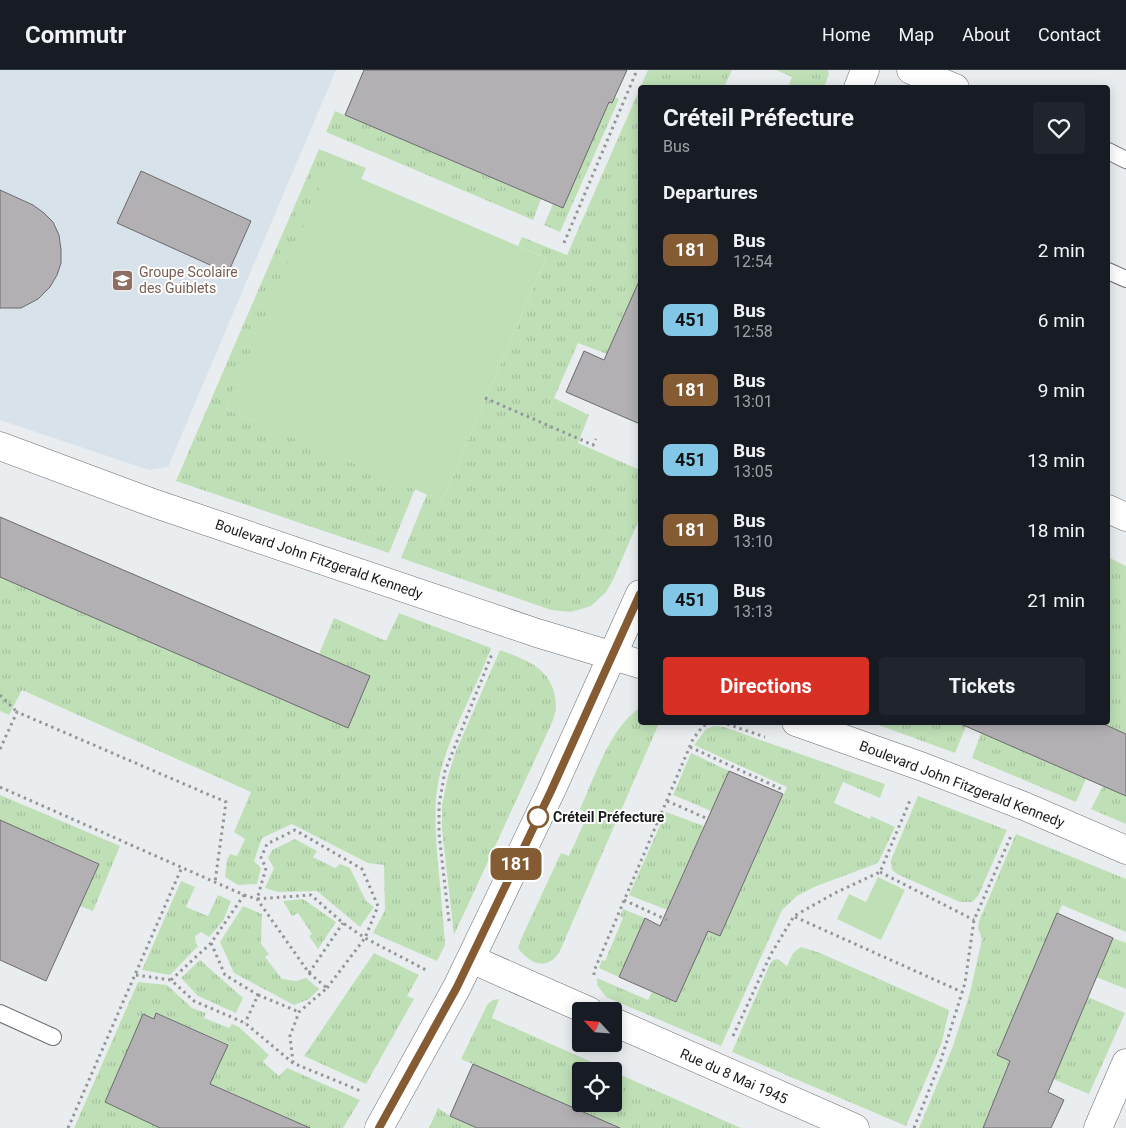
<!DOCTYPE html>
<meta charset="utf-8">
<style>
:root{--surface:#171b24;--page:#20242c;--text:#f1f3f6;--muted:#9ea1a6;--line:#363941;--accent:#d93025}
body{margin:0;font-family:Roboto,sans-serif;background:var(--page);color:var(--text);height:100vh;display:flex;flex-direction:column;font-size:19px;white-space:nowrap}
*{box-sizing:border-box;margin:0}
p{font-size:16px;color:var(--muted)}
.icon{flex:none;width:28px;height:28px;fill:none;stroke:currentColor;stroke-width:2;stroke-linecap:round;stroke-linejoin:round}
.map{position:relative;flex:1;overflow:hidden}
.sheet{position:absolute;left:638px;top:15px;width:472px;height:640px;display:flex;flex-direction:column;background:var(--surface);border-radius:5px;box-shadow:0 2px 12px #0003}
.sheet>*{flex:none}
.badge{padding:0 10px;border-radius:8px;font-size:18px;line-height:32px}
.needle{width:32px;rotate:296deg}
.buttons{position:absolute;left:572px;top:932px;display:grid;gap:10px}
.buttons a{display:grid;place-items:center;width:50px;height:50px;border-radius:5px;background:var(--surface);box-shadow:0 2px 12px #0003;font-size:25px}
.map>.badge{position:absolute;translate:-50% -50%;box-shadow:0 0 0 2px #fff}
h2{padding:0 25px;font-size:19px;line-height:45px}
.round{display:grid;place-items:center;flex:none;width:52px;height:52px;border-radius:5px;background:var(--page)}
.overview{display:flex;align-items:center;justify-content:space-between;height:85px;padding:0 25px}
h1{font-size:24px;font-weight:700;line-height:38px}
.cta{display:flex;gap:10px;margin-top:auto;padding:10px 25px}
.cta a{flex:1;height:58px;border-radius:5px;background:var(--accent);color:#fff;font-size:20px;font-weight:700;line-height:58px;text-align:center}
.cta a+a{background:var(--page);color:var(--text)}
ul{padding:0;list-style:none}
li{display:flex;align-items:center;gap:15px;height:70px;padding:0 25px}
li div{flex:1}
li b{display:block;font-size:19px}
li em{font-style:normal}
li .badge{min-width:55px;font-weight:700;text-align:center}
header{display:flex;align-items:center;gap:30px;box-sizing:border-box;height:70px;padding:0 25px;background:var(--surface);border-bottom:1px solid var(--line)}
header strong{font-size:24px}
nav{display:flex;gap:28px;margin-inline-start:auto;font-size:18px}
.map>svg:first-child{display:block}
.built{fill:#d8e2ea}
.grass{fill:url(#grass-tufts)}
.park{fill:#bfe0b7}
.building{fill:#b2b0b3;stroke:#6c6a6d}
.lines{fill:none;stroke-linecap:round;stroke-linejoin:round}
.lane-casing{stroke:#6a6d70;stroke-width:18}
.street-casing{stroke:#6a6d70;stroke-width:29}
.secondary-casing{stroke:#6a6d70;stroke-width:29}
.path{stroke:#939598;stroke-width:3;stroke-dasharray:2.5 4;stroke-linecap:butt}
.lane{stroke:#fff;stroke-width:16}
.street{stroke:#fff;stroke-width:28}
.secondary{stroke:#fff;stroke-width:28}
.line-casing{stroke:#fff;stroke-width:11}
.line{stroke:#845b32;stroke-width:8}
.stop-dot{fill:#fff;stroke:#845b32;stroke-width:2.5}
.labels{text-anchor:middle;dominant-baseline:central;stroke-width:4;stroke-linejoin:round;paint-order:stroke}
.education-label{font-size:14px;fill:#785e54;stroke:#fff;text-anchor:start}
.street-label{font-size:14px;fill:#191a1b;stroke:#fff}
.stop-label{font-size:14px;font-weight:bold;fill:#191a1b;stroke:#fff;text-anchor:start}
</style>
<header>
<strong>Commutr</strong>
<nav><a>Home</a><a>Map</a><a>About</a><a>Contact</a></nav>
</header>
<div class="map">
<svg width="1126" height="1058" viewBox="0 0 1126 1058">
<defs>
<pattern id="grass-tufts" width="24" height="20" patternUnits="userSpaceOnUse" patternTransform="scale(1.25)"><rect width="24" height="20" fill="#bfe0b7"/><path d="M3 7l-1-3M5 7V3M7 7l1-3M15 17l-1-3M17 17v-4M19 17l1-3" fill="none" stroke="#a4c09d"/></pattern>
</defs>
<rect width="100%" height="100%" fill="#eaedf0"/>
<path class="built" d="M0 0H336L168 397 149 400 0 350Z"/>
<path class="grass" d="M648 0H732L724 17 640 18Z
M776 0H828L829 4 824 17H788L792 7Z
M640 18V209L607 284 578 273 554 328 589 345 578 373 640 400V447L613 510 606 522 591 536 571 542 551 540 401 488 427 424 442 431 546 188 518 176 522 167 567 185Z
M615 27 619 29 560 162 544 155 553 134 609 32H612Z
M335 41 541 129 533 150 326 62Z
M319 79 366 98 361 109 330 96 226 339 415 419 389 483 176 411Z
M1108 487 1126 496V664L1099 653 1108 652Z
M0 507 348 658 370 606 319 584 334 548 386 571 399 543 491 578C475 621 449 664 439 708 433 737 436 766 438 795 441 822 443 848 445 875L437 891 373 863 385 840 384 795 368 793 292 754 262 768 254 791 261 798 257 814 238 815 225 807 227 790 230 784 237 786 245 769 234 762 251 722 22 620 9 645 0 641Z
M500 580C529 591 555 599 556 637 556 647 548 660 544 670L454 865 442 760V735L448 706 456 681Z
M640 638V652L659 653 656 660 559 883C546 901 530 894 518 878L521 869 561 783 569 786 588 744 580 739C594 708 611 656 640 638Z
M957 653 966 656 955 683 873 653Z
M714 656 724 657 885 714 880 728 843 712 834 733 870 749 871 746 895 757 878 793 814 817 797 826 782 840 721 976 606 927 597 915V908L648 930 652 922 676 932 704 859 720 866 787 717 694 675 706 659Z
M981 663 1086 709 1076 732 972 688Z
M691 683 729 701 711 741 673 725Z
M1103 716 1126 726V754L1091 739Z
M0 725 120 776 93 841 80 836 99 793 0 753Z
M918 726 1007 760 978 826 972 832H960L897 804 892 800 891 790Z
M666 742 704 756 667 840 629 825Z
M1016 764 1126 809V862L1062 835 997 985 1015 992 1004 1006 983 1058H919L953 976 970 923 982 869 978 858 979 851Z
M295 769 317 781 313 787 335 798 340 794 350 798 366 831 374 837 360 857 317 821 278 822 265 818 274 798 268 788 272 780Z
M181 811 195 817 186 837 208 846 218 825 231 831 223 851 209 867 201 862 195 866 196 873 198 876 170 905 142 900Z
M303 829 336 852 318 879 309 866 312 864 298 843 292 846 283 831Z
M243 836 262 844 261 874 269 884 265 887 282 909 296 911 306 908 319 919 309 929 294 935 234 903 220 872Z
M623 839 645 848 619 907 599 898 602 890 605 891 623 848 620 846Z
M1113 868 1126 873V919L1096 907Z
M801 877 820 883 949 940 942 972 906 1056 732 982 769 896 773 890 778 889 787 896 793 883Z
M374 883 419 905 407 926 414 929 366 1014 304 986Z
M200 890 243 928 236 943 198 926 181 908Z
M138 912 167 915 192 938 206 943 204 948 229 958 232 954 239 957 269 985 263 992 279 1006 287 998 360 1030 343 1058H269L276 1043 219 1018 217 1022 208 1019 228 974 157 943 154 949 143 944 105 1032 160 1058H74Z
M1088 927 1125 943 1089 1024 1053 1009Z
M499 929 492 948 612 1001H581V1034H614V1002L741 1058H620L461 989 487 935 493 930Z
M438 1038 450 1046 477 1058H429Z"/>
<path class="park" d="M329 95 546 188 442 431 226 339Z
M878 807 905 820 881 870 837 849 849 824 866 832Z"/>
<path class="building" d="M364 0H627L612 33 609 32 563 138 345 45Z
M141 101 251 151 228 203 117 153Z
M0 120 33 135 44 143 53 152 59 165 61 180V193L57 205 50 217 38 229 21 238H0Z
M640 209V354L566 322 584 281 604 290Z
M0 447 370 606 348 658 0 507Z
M956 652H1099L1126 664V726Z
M729 701 783 724 720 866 708 861 676 932 619 907 645 848 660 856Z
M0 750 99 794 46 911 0 890Z
M1057 843 1113 868 1048 1022 1064 1030 1051 1058H983L1010 991 997 985Z
M156 943 228 975 210 1014 310 1058H160L105 1032 143 944 154 949Z
M473 994 620 1058H477L450 1046Z"/>
<g class="lines">
<defs>
<path id="lane" d="M1108 81 1126 90
M1108 201 1126 209
M0 943 53 967"/>
<path id="street" d="M911 0 955 18
M0 376 153 433 537 563 640 594
M1108 439 1126 447
M796 652 923 697 1024 736 1126 780
M471 889 589 941
M614 952 855 1058
M1098 1058 1126 993"/>
<path id="secondary" d="M858 18 865 0
M379 1058 457 917 551 721 640 524"/>
</defs>
<use href="#lane" class="lane-casing"/>
<use href="#street" class="street-casing"/>
<use href="#secondary" class="secondary-casing"/>
<path class="path" d="M564 173 637 0
M485 328 593 375 596 369
M0 625 17 642
M721 652 765 667
M690 677 781 719
M0 679 17 642 226 732 215 812
M0 717 244 825 211 873 171 910 194 931 245 953 293 993 361 1021
M667 731 708 749
M880 802 974 850
M244 825 257 829 309 903 327 918 299 942 290 966 293 993
M624 830 667 850
M795 847 962 922
M449 851 439 764V735L445 701 492 584
M211 873 225 905 258 925 245 953
M309 903 343 853
M136 905 171 910
M594 905V901L693 669 703 656 712 652
M327 918 365 868 378 836 362 799 295 760 267 774 261 788 266 798 257 829 311 825 343 853 365 868 426 900
M258 925 299 942
M733 966 771 884 794 846 835 823 880 802 911 728
M68 1058 182 797
M914 1058 941 990 965 913 974 850 1011 766"/>
<use href="#lane" class="lane"/>
<use href="#street" class="street"/>
<use href="#secondary" class="secondary"/>
</g>
<g class="lines">
<defs>
<path id="line" d="M379 1058 457 917 551 721 640 524"/>
</defs>
<use href="#line" class="line-casing"/>
<use href="#line" class="line"/>
</g>
<defs>
<symbol id="school-square" viewBox="-11 -11 22 22"><rect x="-9" y="-9" width="18" height="18" rx="4" fill="#8d6e63" stroke="#fff"/><path d="M0-5L7-2L0 1L-7-2ZM-4 1L0 2.5L4 1V4Q0 6-4 4Z" fill="#fff"/></symbol>
</defs>
<g fill-rule="evenodd">
<use href="#school-square" x="110" y="198" width="25" height="25"/>
</g>
<circle class="stop-dot" cx="538" cy="747" r="10"/>
<g class="labels">
<g class="education-label">
<text x="139" y="202">Groupe Scolaire<tspan x="139" dy="16">des Guiblets</tspan></text>
</g>
<g class="street-label">
<text transform="translate(319 489) rotate(19)">Boulevard John Fitzgerald Kennedy</text>
<text transform="translate(962 714) rotate(21)">Boulevard John Fitzgerald Kennedy</text>
<text transform="translate(734 1006) rotate(24)">Rue du 8 Mai 1945</text>
</g>
<g class="stop-label">
<text x="553" y="747">Créteil Préfecture</text>
</g>
</g>
</svg>
<div class="buttons">
<a><svg class="needle" viewBox="-14 -14 28 28"><path d="M0-13l5 13h-10z" fill="#e53935"/><path d="M0 13l5-13h-10z" fill="#9ea1a6"/></svg></a>
<a><svg class="icon" aria-label="locate" viewBox="0 0 24 24"><circle cx="12" cy="12" r="6"/><path d="M12 2v4M12 18v4M2 12h4M18 12h4"/></svg></a>
</div>
<b class="badge" style="left:516px;top:794px;background:#845b32;color:#fff">181</b>
<section class="sheet">
<div class="overview"><div><h1>Créteil Préfecture</h1><p>Bus</p></div><a class="round"><svg class="icon" aria-label="heart" viewBox="0 0 24 24"><path d="M12 20l-8-8c-3-5 5-10 8-4 3-6 11-1 8 4z"/></svg></a></div>
<h2>Departures</h2>
<ul>
<li><span class="badge" style="background:#845b32;color:#fff">181</span><div><b>Bus</b><p>12:54</p></div><em>2 min</em></li>
<li><span class="badge" style="background:#82c8e6;color:#111">451</span><div><b>Bus</b><p>12:58</p></div><em>6 min</em></li>
<li><span class="badge" style="background:#845b32;color:#fff">181</span><div><b>Bus</b><p>13:01</p></div><em>9 min</em></li>
<li><span class="badge" style="background:#82c8e6;color:#111">451</span><div><b>Bus</b><p>13:05</p></div><em>13 min</em></li>
<li><span class="badge" style="background:#845b32;color:#fff">181</span><div><b>Bus</b><p>13:10</p></div><em>18 min</em></li>
<li><span class="badge" style="background:#82c8e6;color:#111">451</span><div><b>Bus</b><p>13:13</p></div><em>21 min</em></li>
</ul>
<div class="cta"><a>Directions</a><a>Tickets</a></div>
</section>
</div>
